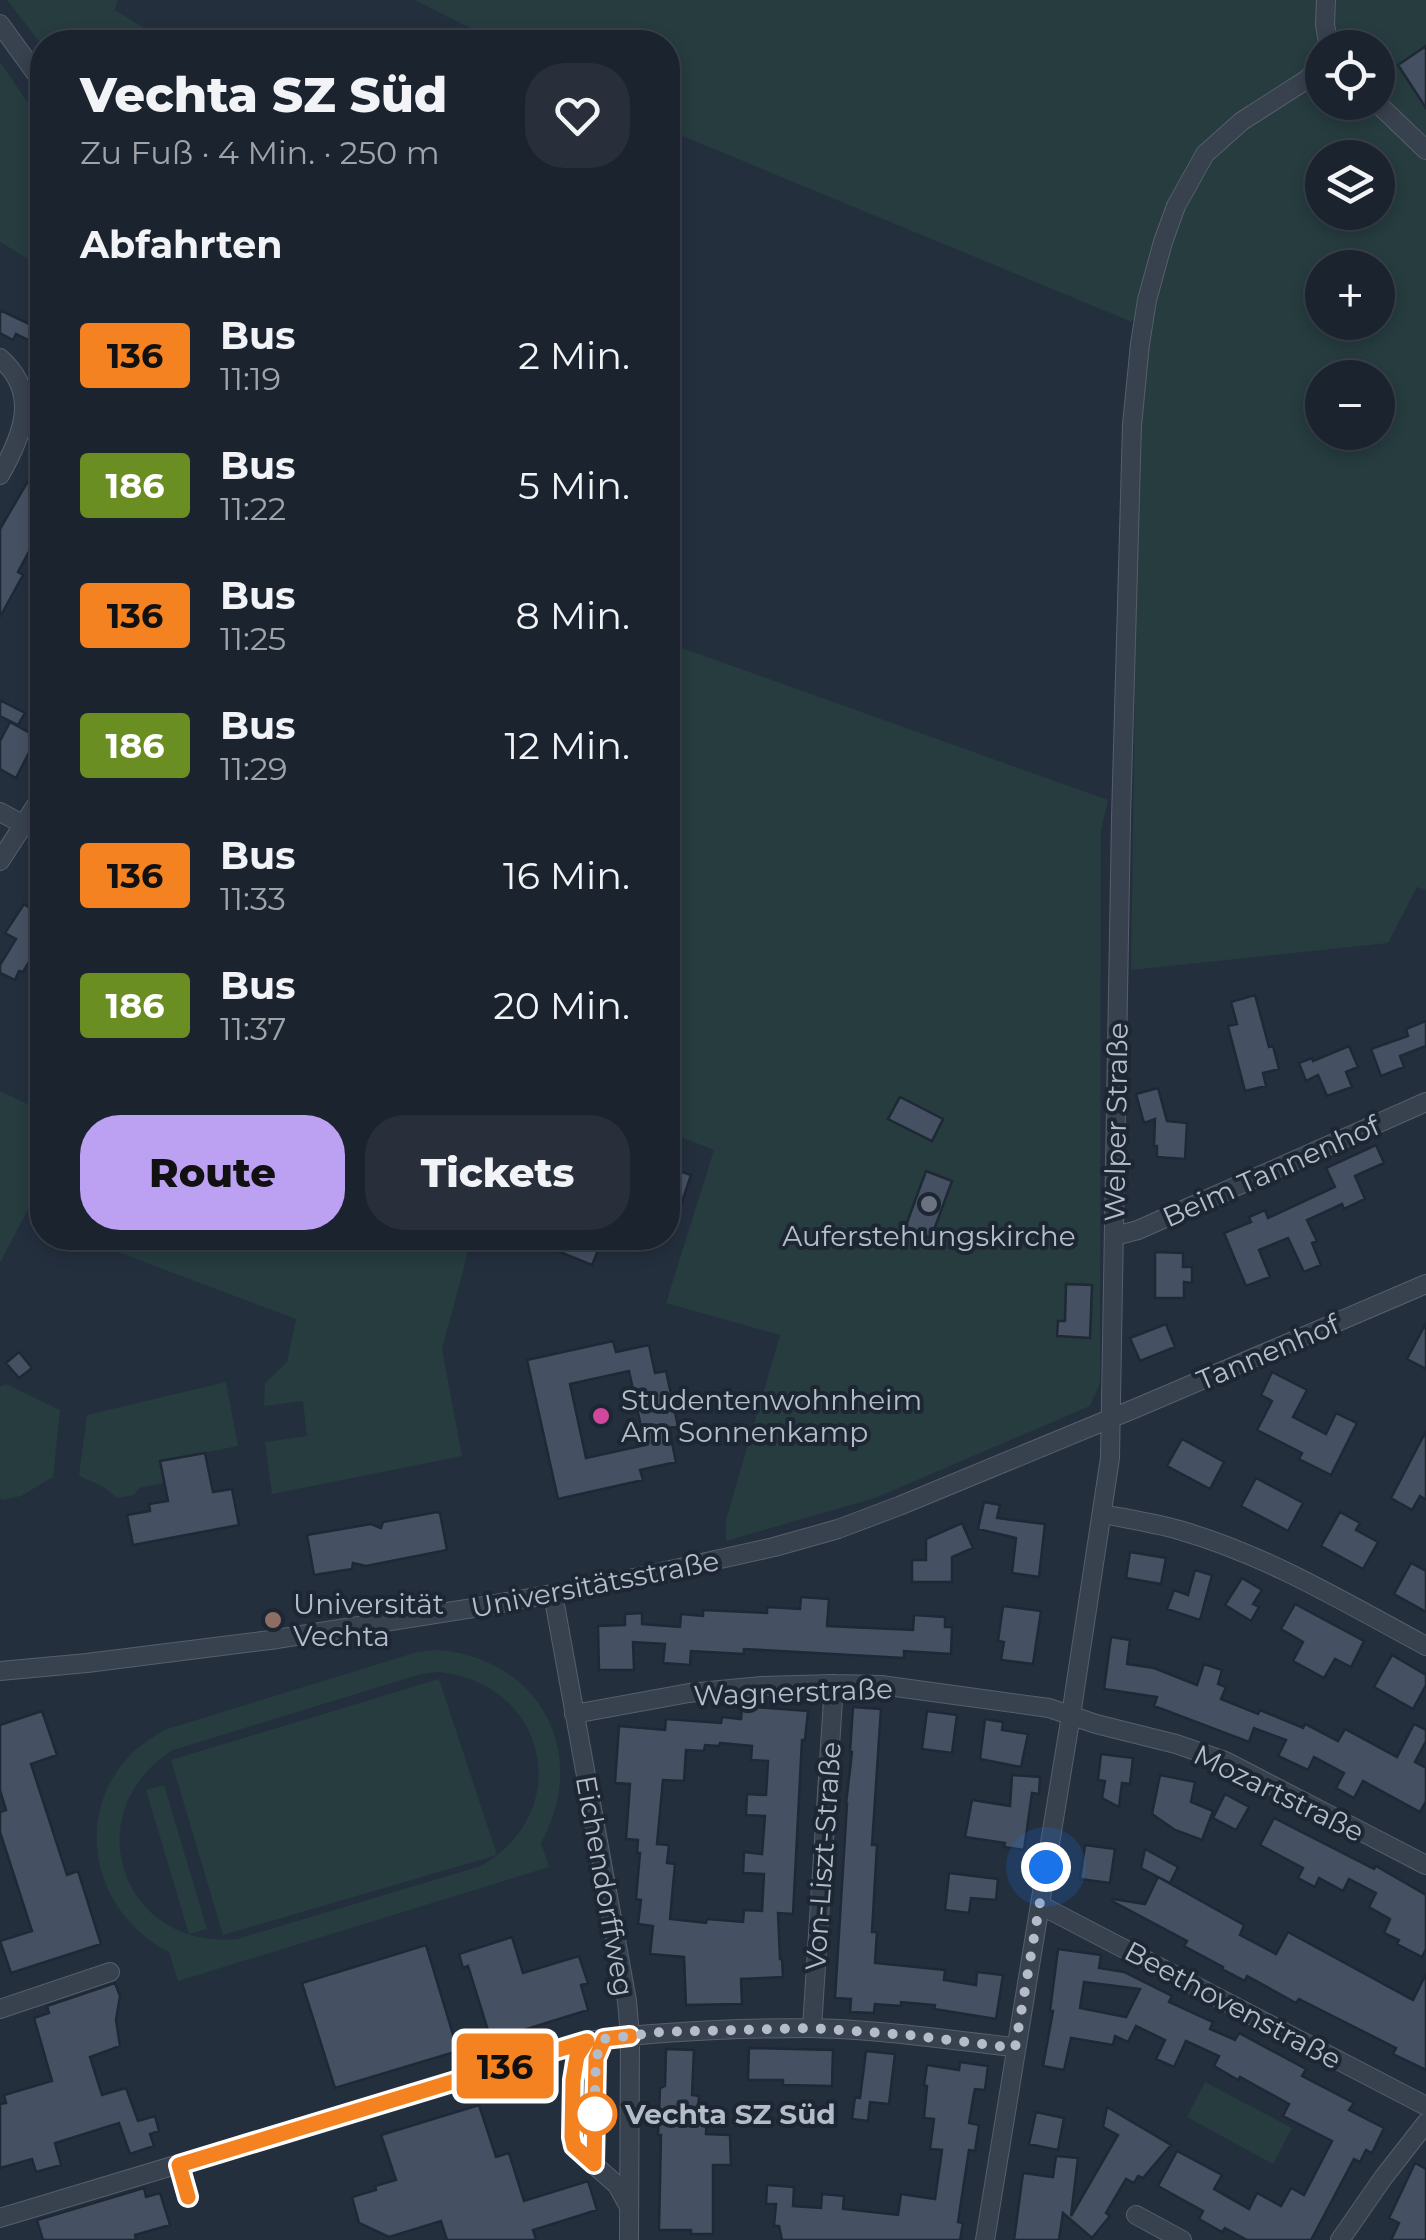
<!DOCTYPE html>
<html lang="de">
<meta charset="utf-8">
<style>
:root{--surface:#1b232e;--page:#282f3a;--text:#f1f3f6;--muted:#a0a4aa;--line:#39404a;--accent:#bca0f2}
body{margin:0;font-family:Montserrat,sans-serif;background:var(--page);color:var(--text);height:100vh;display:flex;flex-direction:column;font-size:38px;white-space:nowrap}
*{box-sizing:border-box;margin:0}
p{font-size:32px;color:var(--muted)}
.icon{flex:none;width:55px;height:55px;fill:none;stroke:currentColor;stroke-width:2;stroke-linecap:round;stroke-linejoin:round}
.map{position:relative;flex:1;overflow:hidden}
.sheet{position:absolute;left:30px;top:30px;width:650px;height:1220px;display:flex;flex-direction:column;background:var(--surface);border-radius:40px;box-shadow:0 5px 15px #0003,0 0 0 2px var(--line)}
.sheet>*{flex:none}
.badge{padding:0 20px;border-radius:8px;font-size:35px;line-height:65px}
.fabs{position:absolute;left:1305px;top:30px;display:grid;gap:20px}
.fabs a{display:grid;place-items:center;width:90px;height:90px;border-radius:50%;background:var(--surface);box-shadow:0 5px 15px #0003,0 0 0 2px var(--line);font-size:50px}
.you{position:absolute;width:50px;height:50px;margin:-25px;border:8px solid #fff;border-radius:50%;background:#1a73e8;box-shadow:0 0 0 15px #1a73e833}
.map>.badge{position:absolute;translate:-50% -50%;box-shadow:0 0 0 5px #fff}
h2{padding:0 50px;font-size:38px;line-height:90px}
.round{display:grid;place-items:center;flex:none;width:105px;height:105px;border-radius:40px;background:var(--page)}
.summary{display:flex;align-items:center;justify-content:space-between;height:170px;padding:0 50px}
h1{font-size:48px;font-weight:800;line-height:75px}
.primary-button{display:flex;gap:20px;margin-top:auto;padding:20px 50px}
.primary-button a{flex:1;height:115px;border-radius:40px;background:var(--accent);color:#111;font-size:40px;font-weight:800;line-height:115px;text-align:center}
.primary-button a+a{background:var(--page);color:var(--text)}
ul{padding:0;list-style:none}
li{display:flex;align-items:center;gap:30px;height:130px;padding:0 50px}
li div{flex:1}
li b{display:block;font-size:38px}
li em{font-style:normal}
li .badge{min-width:110px;font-weight:700;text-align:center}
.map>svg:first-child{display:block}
.green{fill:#263c3f;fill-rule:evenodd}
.building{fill:#455162;stroke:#1f2835;stroke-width:2.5;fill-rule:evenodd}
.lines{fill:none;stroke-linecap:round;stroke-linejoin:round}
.minor-casing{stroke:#565f6c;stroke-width:20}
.minor{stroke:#38414e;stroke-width:18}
.line-casing{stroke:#fff;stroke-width:22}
.line{stroke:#f58220;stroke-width:15}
.walk{stroke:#b4bcc9;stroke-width:10;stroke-dasharray:0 18}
.worship-dot{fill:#6b7280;stroke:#1d2633;stroke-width:4}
.hotel-dot{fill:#d1479c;stroke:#1d2633;stroke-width:4}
.education-dot{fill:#8d6e63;stroke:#1d2633;stroke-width:4}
.stop-dot{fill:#fff;stroke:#f58220;stroke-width:5}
.labels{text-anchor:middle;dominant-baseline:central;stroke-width:8;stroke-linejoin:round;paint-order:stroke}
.street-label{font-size:28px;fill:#b4bcc9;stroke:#1d2633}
.poi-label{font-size:28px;fill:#b4bcc9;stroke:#1d2633;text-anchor:start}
.stop-label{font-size:28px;font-weight:bold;fill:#b4bcc9;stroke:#1d2633;text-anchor:start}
</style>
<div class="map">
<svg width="1426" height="2240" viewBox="0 0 1426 2240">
<rect width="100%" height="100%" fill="#242f3e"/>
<path class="green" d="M7 0H118L115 10 166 42H42V45Z
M415 0H1426V890L1417 887 1388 943 1131 970 1139 401 1150 327 1133 320 1132 322 668 130V42H498ZM1322 48H1378V102H1322ZM1322 158H1378V212H1322ZM1322 268H1378V322H1322ZM1322 378H1378V432H1322Z
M0 62 42 123V267L0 242Z
M668 643 1108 800 1101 830 1100 1383 1090 1406 875 1498 726 1541V1520L780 1335 666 1303 714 1150 668 1132Z
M0 1091 36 1108 42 1114V1182L0 1263Z
M99 1238H462L471 1241 442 1349 462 1456 272 1494 265 1442 307 1436 303 1401 264 1406 265 1383 287 1362 296 1319 96 1244Z
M226 1382 238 1446 161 1461 164 1483 139 1488 134 1495 117 1498 104 1487 79 1476 87 1415Z
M6 1384 60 1410 53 1477 21 1496 2 1500 0 1497V1387Z
M437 1650C539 1657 591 1753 541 1843L549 1867 178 1981 169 1952C94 1914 70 1816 132 1753 142 1744 153 1737 164 1730L417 1652ZM437 1672C547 1681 577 1811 481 1866L237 1939C121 1950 75 1811 173 1750L421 1674Z
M439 1679 497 1855 223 1935 171 1760Z
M164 1785 207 1929 189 1934 146 1790Z
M1205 2082 1292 2128 1273 2164 1187 2117Z"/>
<path class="building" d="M1426 46V108L1398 65Z
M0 310 42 330V347L16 334 13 340 0 333Z
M42 457V527L18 572 23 575 0 617V529Z
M0 700 25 713 18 725 0 716Z
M10 722 37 737 16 778 0 769V741Z
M24 904 42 916V931L34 945 38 947 23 972 19 971 15 980 0 973V965L16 939 5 933Z
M1255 995 1269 1047 1273 1046 1279 1069 1263 1073 1266 1086 1245 1091 1228 1026 1237 1024 1231 1002Z
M1426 1021V1046L1400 1056 1404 1067 1381 1076 1371 1049 1408 1036 1406 1029Z
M1349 1046 1358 1067 1346 1072 1352 1087 1327 1096 1318 1075 1306 1081 1299 1063 1312 1058 1313 1061Z
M1158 1088 1167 1121 1187 1123 1185 1159 1157 1157V1146H1154L1155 1119 1144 1123 1136 1094Z
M900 1097 943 1119 932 1141 888 1119Z
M1376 1145 1384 1163 1355 1176 1365 1199 1344 1209 1342 1204 1307 1220 1317 1241 1312 1243 1321 1265 1304 1272 1288 1238 1259 1250 1270 1277 1246 1286 1224 1233 1251 1222 1249 1217 1265 1210 1268 1218 1335 1187 1326 1168Z
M668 1167 691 1175 670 1238 668 1237Z
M926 1171 952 1181 931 1238 905 1228Z
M525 1238H603L592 1265Z
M1155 1252 1183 1253V1267H1192V1283L1184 1282V1298H1155Z
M1066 1284 1092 1285 1090 1338 1057 1336 1058 1321H1065Z
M1426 1323V1369L1407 1359Z
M1166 1324 1175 1347 1140 1361 1130 1338Z
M613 1341 616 1352 649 1345 655 1373 666 1371 678 1426 669 1428 676 1462 640 1470 643 1480 558 1499 527 1360ZM629 1371 645 1445 586 1458 570 1384Z
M19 1352 32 1368 19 1378 6 1363Z
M1272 1372 1307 1390 1293 1417 1326 1434 1336 1413 1357 1423 1331 1475 1299 1459 1302 1453 1257 1430 1272 1401 1261 1395Z
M1426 1431V1500L1420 1496 1412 1510 1391 1498Z
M1182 1439 1224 1462 1210 1489 1167 1466Z
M205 1453 213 1492 232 1489 239 1525 133 1545 127 1515 150 1511 149 1504 168 1501 160 1461Z
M1256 1478 1303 1503 1288 1531 1241 1506Z
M984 1502 1000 1505 997 1518 1045 1524 1039 1577 1012 1573 1016 1538 978 1529Z
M437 1512 440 1513 447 1550 366 1566 353 1563 352 1569 314 1575 307 1535 371 1524 381 1528 383 1522Z
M1340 1512 1360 1523 1356 1530 1378 1542 1363 1569 1321 1546Z
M962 1523 973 1548 952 1557V1582H912V1560H926V1539Z
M1130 1552 1166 1558 1161 1584 1126 1578Z
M1411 1563 1426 1571V1612L1394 1594Z
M1195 1570 1212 1575 1200 1620 1167 1609 1174 1590 1188 1595Z
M1242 1578 1262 1590 1253 1604 1259 1607 1251 1621 1225 1605Z
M801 1597 829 1599 827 1626 913 1630 914 1615 945 1617V1627H952L951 1654 904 1651V1658L744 1649V1654L691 1651 690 1665 663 1663 665 1644 633 1642 634 1670H599L598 1626 625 1625V1614L642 1613V1624L680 1627 681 1614 703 1616V1610L767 1613V1607L800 1609Z
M1295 1604 1364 1641 1351 1667 1335 1659 1324 1678 1293 1661 1303 1642 1281 1629Z
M1003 1606 1041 1611 1033 1664 1001 1660 1004 1642 998 1641Z
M1111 1637 1130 1640 1127 1664 1154 1668 1197 1685 1204 1664 1222 1670 1218 1684 1226 1687 1221 1699 1258 1714 1260 1710 1303 1728 1305 1724 1338 1741 1345 1729 1397 1757 1414 1724 1426 1730V1741L1415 1762 1426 1768V1801L1420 1812 1363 1781 1354 1798 1336 1788 1344 1773 1314 1757 1308 1770 1278 1756 1286 1740 1254 1728 1249 1742 1154 1706 1157 1697 1104 1689Z
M1392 1655 1426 1675V1685L1413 1709 1374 1687Z
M742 1706 808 1711 805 1740H802L793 1914 778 1913 780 1959H782L783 1977 741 1979 742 2004 686 2005 684 1957 650 1954 653 1926 638 1924 641 1900 636 1899 640 1853H637L638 1840 626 1839 630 1784 615 1783 619 1726 665 1730 666 1719 721 1723 722 1717 741 1719ZM720 1743 752 1746 751 1760 768 1761 766 1795 747 1794 746 1815 765 1816 762 1854 744 1852 743 1873 764 1874 762 1911 744 1910 743 1922 707 1919 706 1923 670 1919 675 1864 667 1863 669 1845 657 1844 663 1780 684 1781 686 1750 704 1751 705 1745 719 1746Z
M853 1707 881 1709 872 1845H877L872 1932H877L875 1963 945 1970 944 1980 976 1985 977 1972 1003 1975 996 2019 934 2009 935 2005 901 2002V2006L875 2004 874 2013 850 2012 851 1999 835 1998 847 1804H846L852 1752H850Z
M42 1711 57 1755 31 1764 67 1875 78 1871 101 1944 11 1973 0 1941 32 1931 0 1832V1812L6 1810 0 1790V1725Z
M927 1711 957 1715 952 1753 922 1749Z
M985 1719 1003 1722 1002 1730 1028 1734 1021 1767 980 1759Z
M1101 1754 1133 1758 1130 1784 1122 1783 1119 1807 1102 1798 1105 1781 1098 1780Z
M1012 1775 1040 1777 1039 1794 1032 1793 1024 1850 1004 1847 1005 1843 965 1837 972 1800 1010 1806Z
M1160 1775 1195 1782 1191 1802 1213 1811 1202 1840 1175 1830 1152 1814Z
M1225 1794 1249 1807 1236 1830 1213 1818Z
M1274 1818 1374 1869 1376 1866 1426 1895V1949L1422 1957 1397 1944 1399 1940 1384 1933 1390 1919 1369 1907 1376 1893 1349 1879 1343 1891 1319 1878 1315 1887 1298 1878 1303 1868 1260 1845Z
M1085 1845 1115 1849 1110 1883 1080 1879Z
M1145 1849 1178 1867 1170 1883 1141 1868Z
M949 1873 998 1879 996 1900 971 1898 969 1913 945 1910Z
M1158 1877 1244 1925 1240 1935 1276 1954 1288 1932 1413 2000 1426 1974V2070L1393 2054 1396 2048 1299 1999 1296 2003 1247 1976 1245 1981 1222 1969 1223 1967 1184 1946 1187 1941 1112 1901 1113 1899 1145 1904Z
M512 1937 523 1973 579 1956 588 1983 581 1985 588 2010 491 2040 468 1966 463 1968 459 1954Z
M426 1945 458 2051 335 2088 302 1983Z
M1058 1949 1101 1955 1099 1968 1124 1972 1172 1996 1169 2002 1213 2022 1210 2029 1235 2040 1239 2033 1306 2069 1302 2076 1354 2103 1349 2110 1384 2128 1372 2153 1366 2150 1360 2162 1354 2159 1311 2240H1247L1225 2228 1222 2232 1199 2219 1203 2211 1158 2186 1177 2151 1222 2175 1214 2189 1249 2209 1257 2193 1281 2206 1291 2188 1304 2195 1332 2141 1283 2116 1289 2104 1240 2077 1238 2080 1214 2066 1219 2056 1186 2041 1174 2067 1156 2059 1165 2040 1136 2026 1128 2042 1115 2036 1113 2045 1071 2038 1064 2070 1043 2066 1053 2011H1050ZM1084 1982 1140 1989 1126 2017 1080 2008Z
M115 1983 120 1996 116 2020 120 2046 90 2057 102 2095 126 2088 138 2121 155 2116 159 2131 150 2134 154 2146 130 2154 119 2123 55 2143 61 2165 36 2172 32 2159 0 2168V2104L6 2103 4 2095 52 2081 34 2018 49 2013 47 2006Z
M749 2048 833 2050 832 2086 783 2085V2080H748Z
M666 2049 694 2050 692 2095 699 2096 698 2110H707L706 2134 730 2135 731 2165H713V2234H691V2230H659L661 2135H658L660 2088 665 2086Z
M866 2051 895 2054 889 2104 870 2102 868 2121 852 2119 855 2097 860 2098Z
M960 2062 988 2066 985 2090 975 2089 974 2093 969 2123 979 2125 975 2151 969 2150 958 2222 963 2223 960 2240H782L779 2226H774L776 2204H766L767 2185 794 2187 793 2206 821 2208 822 2194 844 2196 843 2209 898 2215 901 2194 935 2199 942 2150 930 2149 934 2119 924 2118 927 2086 924 2085 927 2065 959 2070Z
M479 2105 496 2157 509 2153 524 2201 588 2181 597 2210 533 2230 536 2240H447L441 2221 389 2237 359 2223 352 2197 376 2190 375 2186 396 2180 381 2135Z
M1107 2107 1171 2145 1143 2178 1138 2176 1134 2183 1126 2179 1106 2213 1110 2216 1092 2238 1063 2213 1059 2240H1014L1023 2173 1053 2177 1056 2156 1078 2158 1071 2216 1118 2135 1103 2127Z
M1036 2112 1064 2118 1058 2150 1029 2144Z
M1415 2163 1426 2169V2240H1391L1399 2223 1389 2218Z
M144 2188 146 2197 160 2193 170 2225 135 2235 136 2240H43L37 2220Z"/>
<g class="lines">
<defs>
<path id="minor" d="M1326 0 1325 25 1329 48
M0 24 42 82
M1376 102 1426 150
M0 358C40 393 23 435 0 475
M0 812 24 825
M0 861 42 796
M1115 1236 1138 1230 1426 1102
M1103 1514C1128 1519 1154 1523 1179 1530 1267 1555 1346 1603 1426 1646
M553 1594 627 2001 630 2036 629 2240
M0 1671 87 1663 270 1640 473 1608 603 1585 774 1547 838 1529 899 1506 1141 1406 1426 1284
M574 1714 689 1693 762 1686 834 1684 881 1685 1049 1708 1096 1724 1176 1744 1225 1761 1426 1865
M1040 1905 1426 2106
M0 2009 110 1972
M812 2028 834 1684
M587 2041 577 2056 573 2080 572 2137 574 2147 617 2185 628 2205
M594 2164 595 2059 604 2039
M179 2165 189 2197
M1136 2215 1182 2240
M0 2218 587 2041C661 2031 735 2028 809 2028 878 2029 947 2040 1015 2047
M985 2240 1071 1715 1110 1458 1121 819 1132 425 1140 344 1147 300 1163 242 1176 206 1205 154 1242 121 1306 80 1322 65
M1340 2240 1383 2178 1426 2123"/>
</defs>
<use href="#minor" class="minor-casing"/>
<use href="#minor" class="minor"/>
</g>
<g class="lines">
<defs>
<path id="line" d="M188 2197 179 2165 587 2041 577 2056 573 2080 572 2137 574 2146 594 2164 596 2058 604 2039 630 2036"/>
</defs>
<use href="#line" class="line-casing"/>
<use href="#line" class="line"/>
<path class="walk" d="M595 2114 594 2129 596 2058 604 2039 661 2032 812 2028 908 2035 1015 2048 1046 1867"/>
</g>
<circle class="worship-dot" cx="929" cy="1204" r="10"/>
<circle class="hotel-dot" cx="601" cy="1416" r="10"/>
<circle class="education-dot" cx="273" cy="1620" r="10"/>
<circle class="stop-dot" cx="595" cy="2114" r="20"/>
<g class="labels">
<g class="street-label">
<text transform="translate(1116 1122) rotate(-89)">Welper Straße</text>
<text transform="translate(1271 1171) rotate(-24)">Beim Tannenhof</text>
<text transform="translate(1268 1352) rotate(-23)">Tannenhof</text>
<text transform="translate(595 1584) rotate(-11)">Universitätsstraße</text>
<text transform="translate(793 1692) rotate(-2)">Wagnerstraße</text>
<text transform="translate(1279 1793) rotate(26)">Mozartstraße</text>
<text transform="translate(823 1856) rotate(-86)">Von-Liszt-Straße</text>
<text transform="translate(605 1886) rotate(80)">Eichendorffweg</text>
<text transform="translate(1233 2005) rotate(28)">Beethovenstraße</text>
</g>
<g class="poi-label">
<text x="929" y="1236" text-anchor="middle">Auferstehungskirche</text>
<text x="621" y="1400">Studentenwohnheim<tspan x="621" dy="32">Am Sonnenkamp</tspan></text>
<text x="293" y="1604">Universität<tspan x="293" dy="32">Vechta</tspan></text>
</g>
<g class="stop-label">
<text x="625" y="2114">Vechta SZ Süd</text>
</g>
</g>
</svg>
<div class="fabs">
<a><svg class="icon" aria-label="locate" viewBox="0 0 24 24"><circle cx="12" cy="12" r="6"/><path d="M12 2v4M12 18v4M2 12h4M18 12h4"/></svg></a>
<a><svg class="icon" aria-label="layers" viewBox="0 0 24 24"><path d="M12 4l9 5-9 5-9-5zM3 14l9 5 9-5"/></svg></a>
<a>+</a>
<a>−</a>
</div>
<div class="you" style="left:1046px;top:1867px"></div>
<b class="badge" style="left:505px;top:2066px;background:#f58220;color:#111">136</b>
<section class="sheet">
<div class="summary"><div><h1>Vechta SZ Süd</h1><p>Zu Fuß · 4 Min. · 250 m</p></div><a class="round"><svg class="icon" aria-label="heart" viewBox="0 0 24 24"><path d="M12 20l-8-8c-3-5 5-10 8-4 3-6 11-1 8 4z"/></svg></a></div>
<h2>Abfahrten</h2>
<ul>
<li><span class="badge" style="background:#f58220;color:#111">136</span><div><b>Bus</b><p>11:19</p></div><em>2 Min.</em></li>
<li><span class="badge" style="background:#6b8e23;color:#fff">186</span><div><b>Bus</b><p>11:22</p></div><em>5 Min.</em></li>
<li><span class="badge" style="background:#f58220;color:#111">136</span><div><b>Bus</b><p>11:25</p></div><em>8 Min.</em></li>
<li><span class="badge" style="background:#6b8e23;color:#fff">186</span><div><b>Bus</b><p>11:29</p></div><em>12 Min.</em></li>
<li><span class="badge" style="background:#f58220;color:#111">136</span><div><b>Bus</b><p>11:33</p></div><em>16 Min.</em></li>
<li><span class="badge" style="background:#6b8e23;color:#fff">186</span><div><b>Bus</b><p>11:37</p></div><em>20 Min.</em></li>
</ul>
<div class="primary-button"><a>Route</a><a>Tickets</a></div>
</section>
</div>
